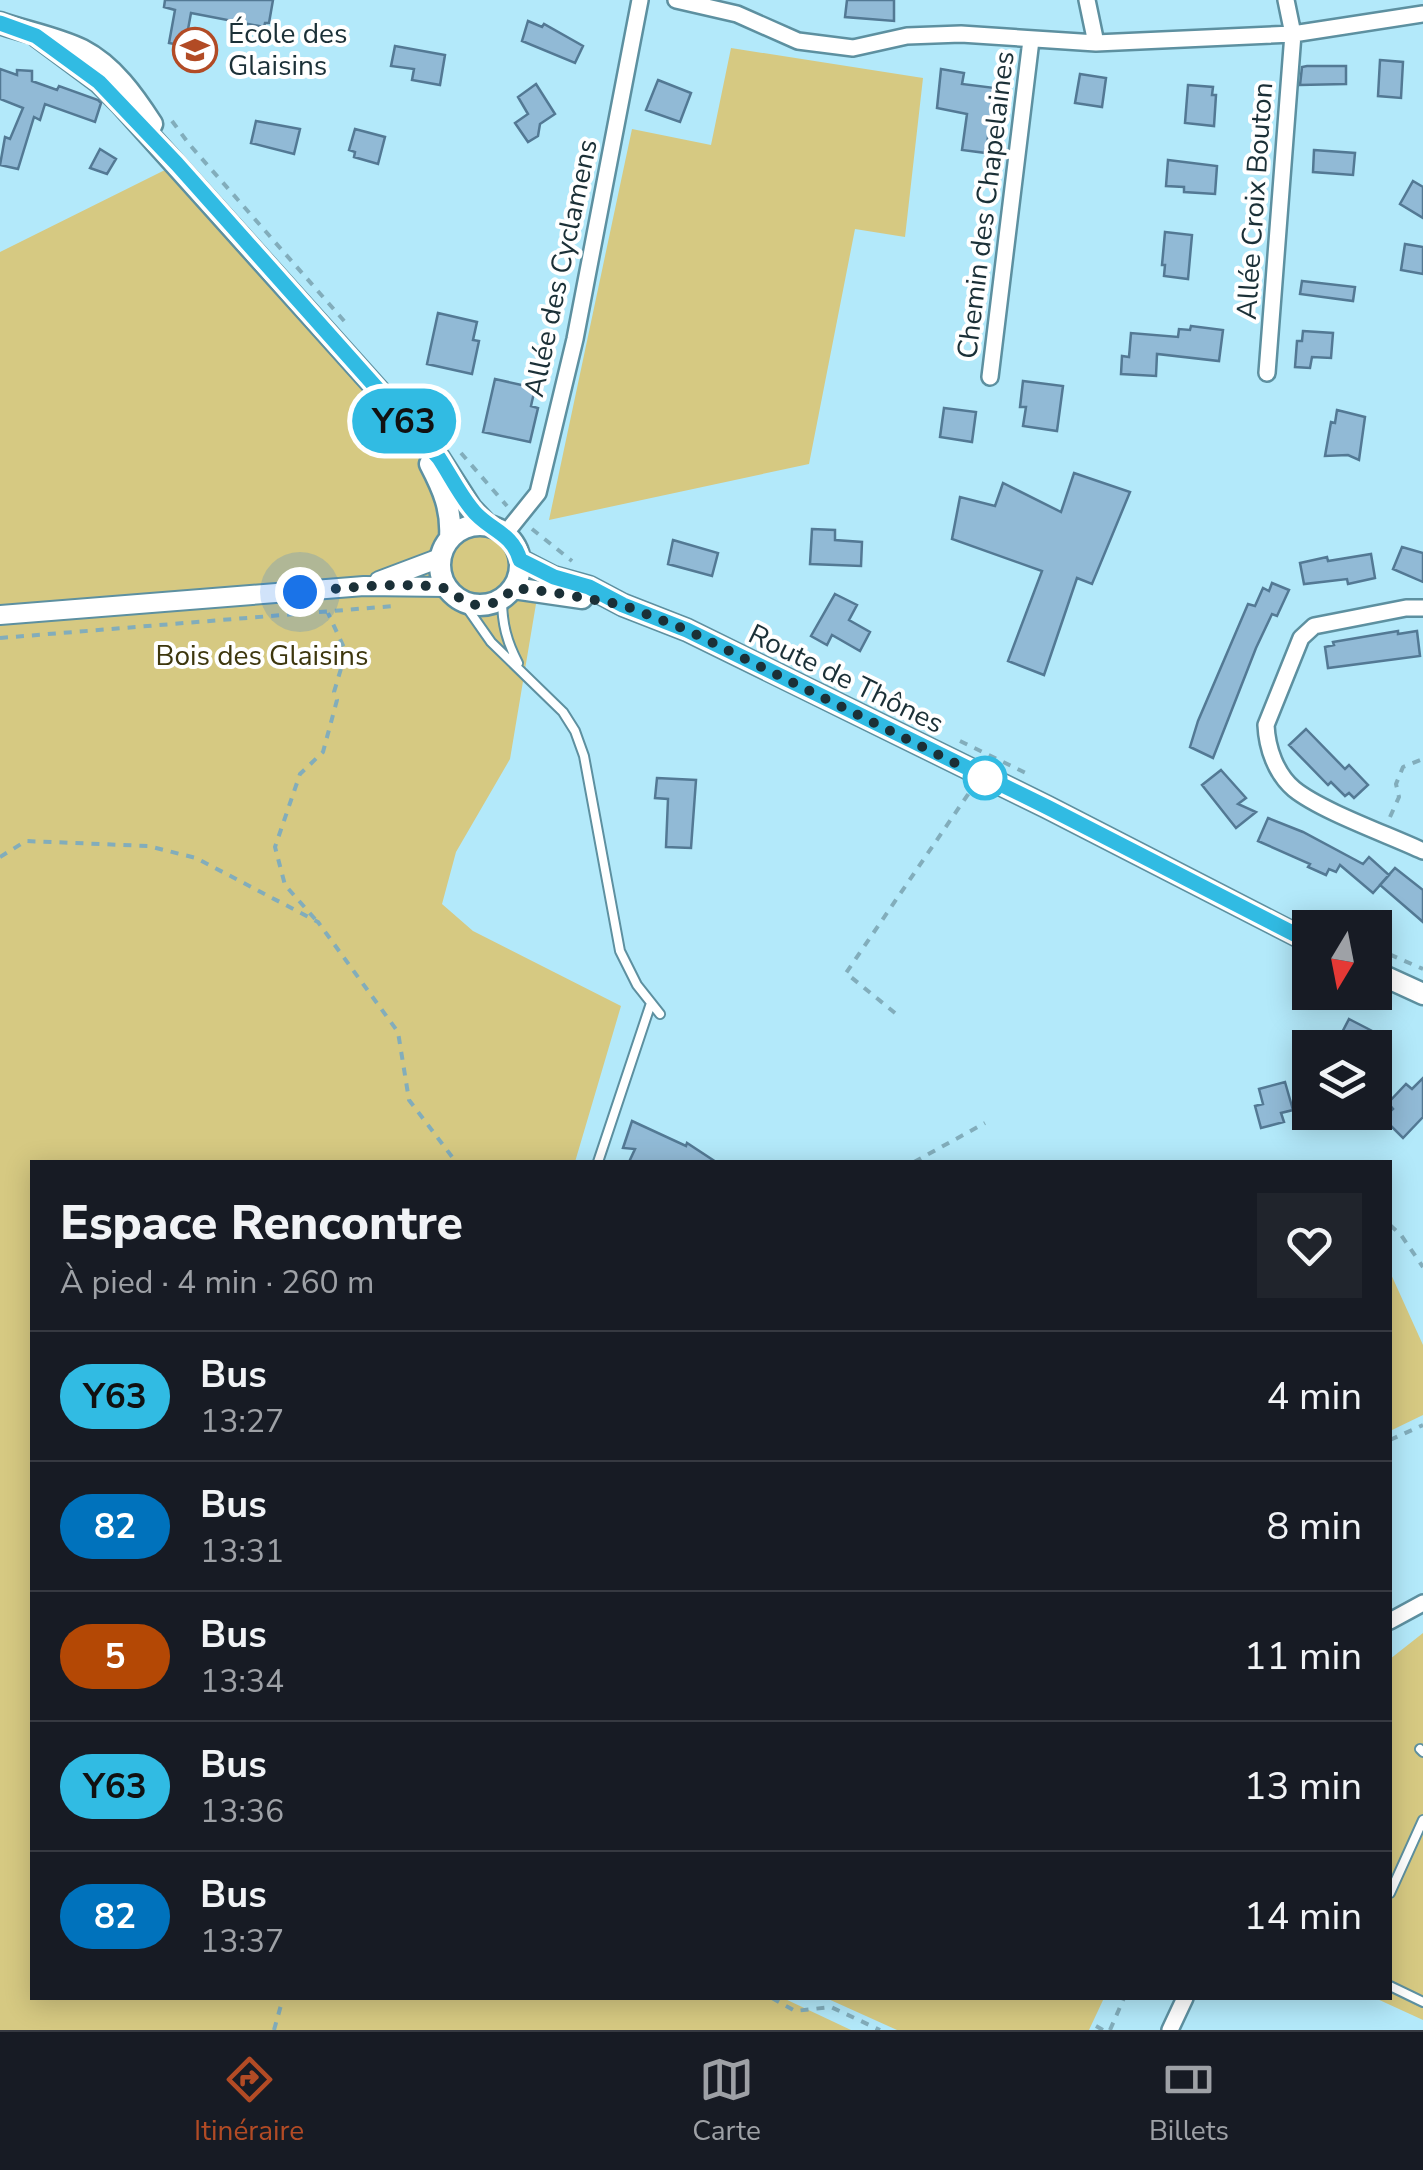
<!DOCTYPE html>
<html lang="fr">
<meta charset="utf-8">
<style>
:root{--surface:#171b24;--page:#20242c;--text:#f1f3f6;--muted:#9ea1a6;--line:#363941;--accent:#b24b25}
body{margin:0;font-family:"Nunito Sans",sans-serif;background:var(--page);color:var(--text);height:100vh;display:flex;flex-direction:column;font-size:38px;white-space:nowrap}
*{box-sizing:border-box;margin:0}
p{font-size:32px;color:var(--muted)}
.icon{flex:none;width:55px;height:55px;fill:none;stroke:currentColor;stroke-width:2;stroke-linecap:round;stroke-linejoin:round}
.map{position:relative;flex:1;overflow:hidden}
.drawer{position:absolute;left:30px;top:1160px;width:1362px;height:840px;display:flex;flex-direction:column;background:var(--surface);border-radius:0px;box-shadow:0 5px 25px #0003}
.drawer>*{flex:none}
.badge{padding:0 20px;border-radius:32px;font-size:35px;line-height:65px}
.needle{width:65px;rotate:190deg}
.tools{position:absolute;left:1292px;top:910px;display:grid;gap:20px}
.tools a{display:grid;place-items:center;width:100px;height:100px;border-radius:0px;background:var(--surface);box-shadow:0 5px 25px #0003;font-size:50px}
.you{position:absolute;width:50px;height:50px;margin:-25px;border:8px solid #fff;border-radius:50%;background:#1a73e8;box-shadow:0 0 0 15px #1a73e833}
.map>.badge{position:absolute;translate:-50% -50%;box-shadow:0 0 0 5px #fff}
.round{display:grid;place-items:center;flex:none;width:105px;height:105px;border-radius:0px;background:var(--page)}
.headline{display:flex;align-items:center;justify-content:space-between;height:170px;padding:0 30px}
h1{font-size:48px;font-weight:800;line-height:75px}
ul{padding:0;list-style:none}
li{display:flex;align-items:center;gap:30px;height:130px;padding:0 30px;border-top:2px solid var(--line)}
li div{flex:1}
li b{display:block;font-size:38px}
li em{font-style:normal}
li .badge{min-width:110px;font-weight:700;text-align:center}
.tabs{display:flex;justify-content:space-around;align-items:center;height:140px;border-top:2px solid var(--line);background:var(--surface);font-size:28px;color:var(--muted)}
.tabs a{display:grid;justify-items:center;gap:5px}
.tabs .on{color:var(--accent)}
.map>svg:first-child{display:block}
.green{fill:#d6c982}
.building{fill:#91bad6;stroke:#537994;stroke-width:2.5}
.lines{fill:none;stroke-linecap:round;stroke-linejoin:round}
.service-casing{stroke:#5d90a0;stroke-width:12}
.minor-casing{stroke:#5d90a0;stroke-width:20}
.tertiary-casing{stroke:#5d90a0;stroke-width:22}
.secondary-casing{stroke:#5d90a0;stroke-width:25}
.path{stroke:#82adbb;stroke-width:4;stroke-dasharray:8 8;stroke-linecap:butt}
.service{stroke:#fff;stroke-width:8}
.minor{stroke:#fff;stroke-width:15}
.tertiary{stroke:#fff;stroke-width:18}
.secondary{stroke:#fff;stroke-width:20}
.line-casing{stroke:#fff;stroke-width:22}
.line{stroke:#31bbe3;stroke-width:15}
.walk{stroke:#1b3037;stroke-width:10;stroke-dasharray:0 18}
.stop-dot{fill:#fff;stroke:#31bbe3;stroke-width:5}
.labels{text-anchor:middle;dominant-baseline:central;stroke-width:8;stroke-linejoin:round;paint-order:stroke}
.poi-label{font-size:28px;fill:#1b3037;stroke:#fff;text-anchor:start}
.street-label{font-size:28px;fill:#1b3037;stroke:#fff}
.park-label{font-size:28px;fill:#3d360d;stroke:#fff}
</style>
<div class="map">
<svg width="1423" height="2030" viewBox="0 0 1423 2030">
<rect width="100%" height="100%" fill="#b3e9fa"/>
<path class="green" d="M731 48 923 78 905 237 855 229 809 464 549 520 632 129 711 145Z
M177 164 541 574 510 759 456 852 442 904 473 931 621 1006 575 1162H32V1998H783L851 2030H0V252Z
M1390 1272 1423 1345V1415L1390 1431Z
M1423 1633V2020L1375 1998H1390V1659Z
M826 1998H1104L1089 2030H897Z"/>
<path class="building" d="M165 0H273L269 23H265L264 27 191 13 185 46 169 43 175 10 164 7Z
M847 0H894V21L845 17Z
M528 21 542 27 544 24 583 46 575 63 522 41Z
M395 46 445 55 440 85 412 80 414 69 391 66Z
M1380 60 1403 62 1401 98 1378 96Z
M1307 66H1346V84L1300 85 1302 67Z
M0 69 17 75V70L32 71V81L57 90 59 86 98 100 101 103 95 122 45 104 40 120 34 117 18 169 0 165 5 137 10 139 23 108 0 99Z
M941 69 964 73 962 84 1003 89 999 122 990 121 986 153 962 150 967 114 937 108Z
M1080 74 1106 78 1102 107 1075 103Z
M658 80 691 93 680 122 646 110Z
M536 84 555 114 540 124 538 136 528 142 515 123 528 114 518 97Z
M1188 85 1213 87 1212 95H1216L1214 126 1185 123Z
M256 121 300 129 294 154 251 143Z
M355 129 385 137 378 164 354 157 355 152 349 150Z
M100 149 116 159 107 174 90 168Z
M1314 150 1355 153 1353 175 1313 172Z
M1168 160 1217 166 1215 194 1184 192V187L1166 186Z
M1413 181 1423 187V218L1400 204Z
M1165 232 1192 235 1188 279 1164 276 1165 265H1162Z
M1405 244 1423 247V274L1401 270Z
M1302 281 1355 287 1353 301 1300 294Z
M438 313 477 322 473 340 479 341 472 374 427 364Z
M1191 326 1223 330 1219 361 1157 354 1156 376 1121 374 1122 356 1129 357 1131 333 1178 337 1179 329 1190 330Z
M1303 331 1333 333 1331 358 1312 357 1310 368 1295 367 1297 341H1302Z
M495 379 535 388 531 406 538 408 530 442 483 432Z
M1023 381 1063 386 1057 431 1023 426 1026 407H1020Z
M944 408 976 412 972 442 940 437Z
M1337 410 1365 417 1359 460 1348 455 1325 456 1331 422 1335 423Z
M1074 473 1130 492 1092 584 1077 578 1044 675 1008 661 1042 571 952 539 960 497 995 506 1003 483 1061 512Z
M812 529 835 530V540L862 542 861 566 810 564Z
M673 540 718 553 712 576 668 564Z
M1402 547 1423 553V582L1393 569Z
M1371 554 1375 578 1348 584 1347 579 1304 584 1300 563 1327 557 1328 561Z
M1272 583 1289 590 1277 616 1272 614 1256 648 1213 758 1190 747 1198 721 1248 604 1255 606 1263 588 1269 591Z
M835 594 857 605 849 620 870 632 860 651 832 635 827 645 811 636Z
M1398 631V634L1417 631 1420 656 1328 668 1325 647 1334 645 1333 642Z
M1306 729 1345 769 1349 765 1368 785 1354 798 1349 793 1345 796 1331 782 1328 785 1289 745Z
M1221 770 1246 798 1238 804 1256 812 1236 828 1202 785Z
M657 778 696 780 691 848 666 847 668 799 655 798Z
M1268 818 1303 832 1363 864 1369 857 1389 875 1373 893 1340 865 1336 872 1329 869 1326 875 1308 867 1310 864 1258 841Z
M1395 868 1423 890V922L1380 885Z
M1349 1019 1378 1034 1371 1048H1334Z
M1423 1078V1117L1403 1138 1383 1118 1393 1109 1388 1103 1406 1084 1412 1089Z
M1285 1082 1293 1110 1281 1113 1284 1122 1261 1128 1255 1106 1263 1104 1259 1089Z
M632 1121 686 1146 687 1143 716 1162H629L635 1149 623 1148Z"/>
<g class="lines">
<defs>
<path id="service" d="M502 599C502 624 507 642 518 663
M463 602 491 642 563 712 575 731 584 756 620 951 637 985 660 1014
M598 1162 651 1003
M1420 1749 1423 1752
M1390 1893 1423 1820
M1390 1986 1423 2002"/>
<path id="minor" d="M676 0 737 14 798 41 853 48 907 36 961 34 1096 43 1293 34 1423 14
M1087 0 1096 43
M1267 373 1293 34 1286 0
M990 377 1031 40
M505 534 538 493 575 339 640 0
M1423 608H1406L1314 626 1301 638 1266 725C1267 748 1276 774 1294 789 1321 811 1389 835 1423 851
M1390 1621 1423 1603
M1170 2030 1185 1998"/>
<path id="tertiary" d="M379 581 440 558
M0 615 364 586 446 587"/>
<path id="secondary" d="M0 23C26 32 58 38 82 50 113 66 134 96 152 124
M37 36 99 82 121 104 439 458 471 508 487 525
M430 464C443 489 452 509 450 538
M440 565a40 40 0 1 1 80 0a40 40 0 1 1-80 0Z
M520 560 553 577 589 587 623 605 687 630 1047 807 1310 942
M513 588 582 598
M1375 972 1423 994"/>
</defs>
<use href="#service" class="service-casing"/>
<use href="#minor" class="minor-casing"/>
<use href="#tertiary" class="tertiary-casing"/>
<use href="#secondary" class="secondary-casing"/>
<path class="path" d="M172 121 189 144 345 322
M461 453 507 506
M532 529 572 561
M0 638 394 606
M960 741 1028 774
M1390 817 1399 797 1396 784 1403 767 1423 759
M0 857 26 841 148 846 196 858 318 922 398 1032 409 1100 456 1162
M315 919 285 885 275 847 300 774 323 752 337 700 334 692 346 652 328 613
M1312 919 1330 928
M1375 948 1423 969
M895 1013 846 973 971 790
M914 1162 985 1123
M1390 1225 1401 1235 1423 1267
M1390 1440 1423 1425
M772 1998 795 2011 831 2007 880 2030
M1096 2026 1103 2030
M274 2030 283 1998
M1110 2030 1124 1998"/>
<use href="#service" class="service"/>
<use href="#minor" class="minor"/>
<use href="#tertiary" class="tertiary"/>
<use href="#secondary" class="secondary"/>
</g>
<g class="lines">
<defs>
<path id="line" d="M0 23 36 36 99 82 177 164 439 458C450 475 459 493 471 508 487 530 512 531 520 560L554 577 589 587 623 605 687 630 1047 807 1310 942"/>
</defs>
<use href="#line" class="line-casing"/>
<use href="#line" class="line"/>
<path class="walk" d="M300 592C346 588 393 582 439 587 454 589 462 606 480 605 494 605 504 599 513 588L551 592 623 605 687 630 985 778"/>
</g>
<defs>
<symbol id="school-ring" viewBox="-11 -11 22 22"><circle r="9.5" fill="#fff" stroke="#b24b25" stroke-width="1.5"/><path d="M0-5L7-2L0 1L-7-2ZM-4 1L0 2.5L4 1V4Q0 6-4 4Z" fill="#b24b25"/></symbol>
</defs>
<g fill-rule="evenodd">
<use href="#school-ring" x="170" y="25" width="50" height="50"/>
</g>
<circle class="stop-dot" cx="985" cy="778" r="20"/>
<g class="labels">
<g class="poi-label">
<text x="228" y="34">École des<tspan x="228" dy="32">Glaisins</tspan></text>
</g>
<g class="street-label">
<text transform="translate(1255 201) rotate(-86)">Allée Croix Bouton</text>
<text transform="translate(986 205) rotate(-83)">Chemin des Chapelaines</text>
<text transform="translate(561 268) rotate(-78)">Allée des Cyclamens</text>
<text transform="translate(846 679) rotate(26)">Route de Thônes</text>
</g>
<g class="park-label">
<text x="262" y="656">Bois des Glaisins</text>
</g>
</g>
</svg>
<div class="tools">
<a><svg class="needle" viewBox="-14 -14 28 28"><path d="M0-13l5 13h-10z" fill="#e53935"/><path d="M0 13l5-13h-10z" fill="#9ea1a6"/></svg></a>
<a><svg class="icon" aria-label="layers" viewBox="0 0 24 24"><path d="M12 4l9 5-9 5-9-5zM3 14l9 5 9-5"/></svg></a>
</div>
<div class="you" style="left:300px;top:592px"></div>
<b class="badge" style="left:404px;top:421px;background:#31bbe3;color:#111">Y63</b>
<section class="drawer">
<div class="headline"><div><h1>Espace Rencontre</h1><p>À pied · 4 min · 260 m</p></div><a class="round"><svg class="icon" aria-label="heart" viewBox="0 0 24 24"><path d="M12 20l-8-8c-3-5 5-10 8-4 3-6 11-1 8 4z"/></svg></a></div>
<ul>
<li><span class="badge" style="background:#31bbe3;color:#111">Y63</span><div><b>Bus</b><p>13:27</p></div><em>4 min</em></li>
<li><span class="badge" style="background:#0072bc;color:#fff">82</span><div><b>Bus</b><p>13:31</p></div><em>8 min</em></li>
<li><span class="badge" style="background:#b44805;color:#fff">5</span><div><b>Bus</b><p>13:34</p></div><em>11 min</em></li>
<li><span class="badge" style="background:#31bbe3;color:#111">Y63</span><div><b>Bus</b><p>13:36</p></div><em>13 min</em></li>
<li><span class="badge" style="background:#0072bc;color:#fff">82</span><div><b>Bus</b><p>13:37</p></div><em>14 min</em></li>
</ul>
</section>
</div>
<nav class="tabs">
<a class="on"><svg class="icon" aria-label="directions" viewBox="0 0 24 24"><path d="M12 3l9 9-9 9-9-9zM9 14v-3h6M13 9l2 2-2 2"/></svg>Itinéraire</a>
<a><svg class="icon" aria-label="map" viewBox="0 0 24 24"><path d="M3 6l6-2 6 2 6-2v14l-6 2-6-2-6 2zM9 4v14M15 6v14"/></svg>Carte</a>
<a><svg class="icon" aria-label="tickets" viewBox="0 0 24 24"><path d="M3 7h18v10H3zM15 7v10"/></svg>Billets</a>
</nav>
